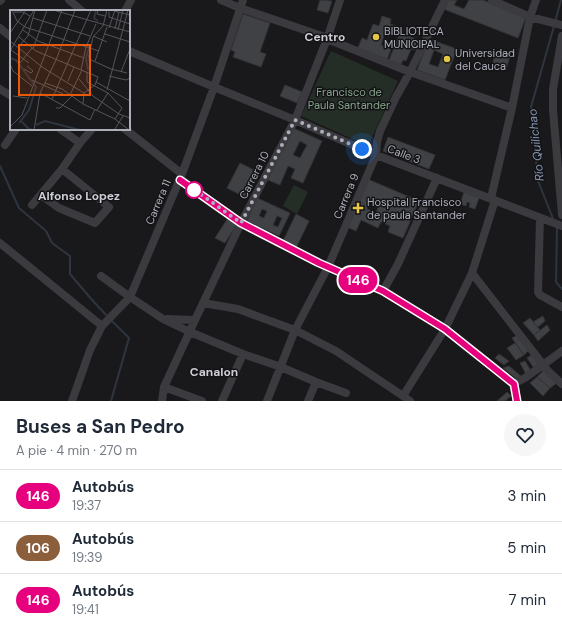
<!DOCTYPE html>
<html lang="es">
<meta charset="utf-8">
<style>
:root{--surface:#fff;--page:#f6f6f7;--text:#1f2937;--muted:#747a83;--line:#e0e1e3}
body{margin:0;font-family:"DM Sans",sans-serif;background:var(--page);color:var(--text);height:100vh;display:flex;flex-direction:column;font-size:15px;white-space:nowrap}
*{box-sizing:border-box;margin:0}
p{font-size:13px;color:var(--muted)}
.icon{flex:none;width:22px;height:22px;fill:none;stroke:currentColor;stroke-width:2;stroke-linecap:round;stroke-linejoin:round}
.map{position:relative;height:401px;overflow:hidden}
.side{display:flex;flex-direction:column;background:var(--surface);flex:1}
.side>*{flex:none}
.badge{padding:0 8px;border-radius:13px;font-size:14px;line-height:26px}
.you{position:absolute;width:20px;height:20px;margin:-10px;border:3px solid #fff;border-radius:50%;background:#1a73e8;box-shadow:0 0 0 6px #1a73e833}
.map>.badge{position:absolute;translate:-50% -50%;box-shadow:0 0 0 2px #fff}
.round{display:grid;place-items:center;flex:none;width:42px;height:42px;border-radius:21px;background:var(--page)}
.headline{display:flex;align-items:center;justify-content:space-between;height:68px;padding:0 16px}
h1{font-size:19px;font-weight:700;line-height:30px}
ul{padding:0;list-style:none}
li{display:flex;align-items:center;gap:12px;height:52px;padding:0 16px;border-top:1px solid var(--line)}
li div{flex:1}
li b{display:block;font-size:15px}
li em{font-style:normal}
li .badge{min-width:44px;font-weight:700;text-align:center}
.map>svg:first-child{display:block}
.green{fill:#252d27}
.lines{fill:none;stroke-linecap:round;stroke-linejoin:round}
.stream{stroke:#2f353e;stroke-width:2}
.building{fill:#404144;stroke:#333336;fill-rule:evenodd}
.street{stroke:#3a3a3f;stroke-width:8}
.line-casing{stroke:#fff;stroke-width:9}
.line{stroke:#e6007e;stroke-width:6}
.walk{stroke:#acaeb9;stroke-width:4;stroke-dasharray:0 7.2}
.poi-dot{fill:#e6c645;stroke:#141416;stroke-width:1.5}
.stop-dot{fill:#fff;stroke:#e6007e;stroke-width:2}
.labels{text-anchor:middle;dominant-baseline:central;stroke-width:3;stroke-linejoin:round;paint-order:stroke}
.poi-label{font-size:11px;fill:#acaeb9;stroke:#141416;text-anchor:start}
.park-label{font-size:11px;fill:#84a38a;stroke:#141416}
.street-label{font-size:11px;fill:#acaeb9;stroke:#141416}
.neighbourhood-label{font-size:12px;font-weight:bold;fill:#cdced6;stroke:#141416}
.water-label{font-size:12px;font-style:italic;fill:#8597b2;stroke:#141416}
.inset-river{fill:none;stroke:#2f353e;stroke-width:2}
.inset-road{fill:none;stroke:#54555a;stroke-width:1}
.view{fill:#e8590c;fill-opacity:0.15;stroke:#e8590c;stroke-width:2}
.inset-edge{fill:none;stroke:#acaeb9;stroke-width:2}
</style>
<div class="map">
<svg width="562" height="401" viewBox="0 0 562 401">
<rect width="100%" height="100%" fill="#19191b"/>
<path class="green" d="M331 51 398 81 368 146 301 116Z
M294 185 308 192 297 214 283 206Z"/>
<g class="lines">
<path class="stream" d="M555 22 561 0
M554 26 531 107 538 181 554 221
M0 166 19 208 46 231 52 243 70 256V274L93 301 108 317
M557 227 556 282 562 289
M111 401 129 338 111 320"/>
</g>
<path class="building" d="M320 0 332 1 328 13 317 10Z
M445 0H457L454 5 464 9 469 0H483L526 17 518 38 441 8Z
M243 14 270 23 260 52 266 54 261 67 233 57 235 52 231 50Z
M382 16 391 19 390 24 399 27 396 36 385 32 381 45 391 49 387 60 357 50 362 38 367 40 373 24 379 26Z
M400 33 418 40 415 50 411 49 406 61 403 60 401 65 389 60Z
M429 39 457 49 445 80 417 70ZM434 50 443 54 438 67 429 64Z
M495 53 510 56 506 70 492 67Z
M285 85 302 92 297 103 280 96Z
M291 127 322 141 303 183 291 178 295 169 288 166 280 185 268 180ZM300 141 307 145 300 158 293 155Z
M388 137 435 155 429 169 383 151Z
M240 163 260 173 247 198 227 188Z
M365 178 419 201 403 238 388 232 390 226 381 222 378 228 361 220 356 231 345 226ZM371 199 380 202 376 213 367 209Z
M464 192 479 198 475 209 469 207 470 203 467 202 466 206 460 204Z
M257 198 290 213 279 236 247 221ZM262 209 267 211 264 218 259 216ZM277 216 282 218 278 227 273 225Z
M296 214 309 221 296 248 283 241Z
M228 218 237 224 225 243 215 238Z
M543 316 545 321 538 327 533 322Z
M530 318 540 330 534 335 523 323Z
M547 325 550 330 538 341 534 335Z
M518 335 530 349 524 355 512 338Z
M515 343 524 355 516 360 507 348Z
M499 354 509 361 504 365 495 358Z
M533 354 540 362 534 368 527 358Z
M525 361 531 371 526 374 520 363Z
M509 366 522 377 518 380 503 368Z
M544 370 558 382 550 388 537 377Z
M537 377 550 388 543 396 530 383Z
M507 392 511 396 505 401H497Z"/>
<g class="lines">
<path class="street" d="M69 0 82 11
M221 0 240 8 325 37 327 39 410 72 512 108
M492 0 530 17 562 25
M0 1 1 0
M125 11 131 0
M0 28 11 37
M562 36 553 89V110L562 215
M129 51 214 87 295 120 376 155 562 226
M0 89 11 96
M60 129 80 143
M125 129 182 174
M5 145 16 129
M180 180 241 223 319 263 383 291 445 329 513 384 517 401
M41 195 59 208 95 223 109 207 62 169
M491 198 512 108 530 17 536 0
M32 205 62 169 80 143 92 129
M540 218 538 292 540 295 562 307
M0 243 102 326
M472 273 548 371 562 384
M101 276 130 297 163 319 190 332 243 354 281 367 316 382 346 393
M383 291 398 264 437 178
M203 303 238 309 295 330 336 351 403 396 410 401
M167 319 195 320
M513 384 525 378 562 351
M164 387 202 401
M403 396 445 329 472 273 495 200
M72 401 90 350 102 326 130 297 182 174 214 87 243 0
M162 401 164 387 195 320 241 223 295 120 327 39 340 0
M222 401 243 354
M267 401 295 330 328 267 376 155 377 142 380 131 396 97 410 72 445 0
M308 401 316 382"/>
</g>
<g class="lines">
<defs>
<path id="line" d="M180 180 241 223 319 263 383 291 445 329 514 384 517 401"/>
</defs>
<use href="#line" class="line-casing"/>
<use href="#line" class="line"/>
<path class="walk" d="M194 190 192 188 241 223 295 120 362 149"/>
</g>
<g class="poi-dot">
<circle cx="376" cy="37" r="4"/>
<circle cx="447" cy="59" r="4"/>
<path d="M356 202h4v4h4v4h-4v4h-4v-4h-4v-4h4z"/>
</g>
<circle class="stop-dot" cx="194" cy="190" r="8"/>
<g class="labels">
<g class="poi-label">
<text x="384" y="31">BIBLIOTECA<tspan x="384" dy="13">MUNICIPAL</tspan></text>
<text x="455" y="53">Universidad<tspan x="455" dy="13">del Cauca</tspan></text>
<text x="367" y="202">Hospital Francisco<tspan x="367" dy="13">de paula Santander</tspan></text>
</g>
<g class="park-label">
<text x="349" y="92">Francisco de<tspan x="349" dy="13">Paula Santander</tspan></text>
</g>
<g class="street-label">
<text transform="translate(404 154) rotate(21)">Calle 3</text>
<text transform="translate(254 175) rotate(-63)">Carrera 10</text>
<text transform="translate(346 196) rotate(-67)">Carrera 9</text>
<text transform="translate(158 202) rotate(-67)">Carrera 11</text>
</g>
<g class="neighbourhood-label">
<text x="325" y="37">Centro</text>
<text x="79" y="196">Alfonso Lopez</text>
<text x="214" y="372">Canalon</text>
</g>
<g class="water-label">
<text transform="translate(536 145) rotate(-96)">Río Quilichao</text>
</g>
</g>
<g transform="translate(10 10)">
<rect width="120" height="120" fill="#19191b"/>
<path class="inset-river" d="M86 0 84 8 88 11M0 48 6 50 26 77 19 100 9 113M78 60 76 48 79 38M11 111 20 120 22 119M26 115 35 111 70 120"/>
<path class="inset-road" d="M2 0 7 11 15 17 89 41M43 0 120 22M88 0 87 4 95 6M104 1 120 5M4 2H13L20 6M99 2V7L120 14M23 8 80 26M99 18 105 0M105 19 109 2M13 20 28 31 74 48M108 20 113 0M0 23 16 0M95 24 120 32M83 26 97 32M9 27 26 41 88 67 85 75 74 83M0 31 32 57M8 37 18 26 25 0M23 39 37 0M1 40 19 53M0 41 24 0M79 49 101 59 117 63M85 51 97 17M10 53 22 38M0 54 3 61 22 76M32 57 74 83 73 94M14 59 21 63 23 61 17 56M71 60 76 37 86 14M77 62V72L98 83 112 98 105 109M111 62 120 39M80 63 79 46 83 27 93 16 97 0M99 66 116 70 120 68M69 69 83 86 109 104 120 108M22 70 53 84M58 71 64 57M86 72 120 91M35 73 52 79 73 94 105 109 119 120M97 80 118 0M30 83 80 110 85 99M60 85 72 60M3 86 17 88M42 89 81 0M46 98H50L62 86M87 100 98 83M0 117 12 105 52 0M105 119 113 106M24 120 30 83 46 50 65 0"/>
<path class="view" d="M9 35H80V85H9Z"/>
<rect width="120" height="120" class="inset-edge"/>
</g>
</svg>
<div class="you" style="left:362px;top:149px"></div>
<b class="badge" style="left:358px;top:280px;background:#e6007e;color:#fff">146</b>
</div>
<section class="side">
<div class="headline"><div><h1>Buses a San Pedro</h1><p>A pie · 4 min · 270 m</p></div><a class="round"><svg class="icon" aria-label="heart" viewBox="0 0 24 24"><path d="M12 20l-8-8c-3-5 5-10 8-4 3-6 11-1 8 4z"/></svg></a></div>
<ul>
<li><span class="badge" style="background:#e6007e;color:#fff">146</span><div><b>Autobús</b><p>19:37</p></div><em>3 min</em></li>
<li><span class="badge" style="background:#8b5e3c;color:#fff">106</span><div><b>Autobús</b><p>19:39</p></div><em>5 min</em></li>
<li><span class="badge" style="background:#e6007e;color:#fff">146</span><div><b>Autobús</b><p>19:41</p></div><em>7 min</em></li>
</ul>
</section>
